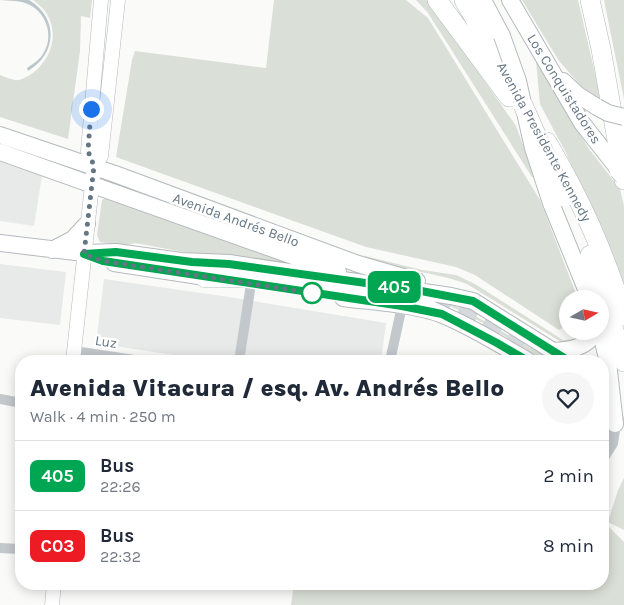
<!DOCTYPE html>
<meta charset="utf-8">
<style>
:root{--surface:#fff;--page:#f6f6f7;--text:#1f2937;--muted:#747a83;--line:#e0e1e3}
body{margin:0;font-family:Karla,sans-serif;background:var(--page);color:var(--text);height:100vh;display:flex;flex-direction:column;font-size:19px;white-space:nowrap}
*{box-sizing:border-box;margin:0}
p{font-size:16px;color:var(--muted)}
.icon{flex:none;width:28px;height:28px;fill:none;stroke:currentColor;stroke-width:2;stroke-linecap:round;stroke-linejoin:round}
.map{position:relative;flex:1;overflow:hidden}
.sheet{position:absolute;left:15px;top:355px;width:594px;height:235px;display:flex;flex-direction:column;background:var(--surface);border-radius:20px;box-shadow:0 2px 12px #0003}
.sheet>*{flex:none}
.badge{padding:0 10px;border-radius:8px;font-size:18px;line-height:32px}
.needle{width:32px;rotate:81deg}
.buttons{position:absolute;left:559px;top:290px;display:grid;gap:10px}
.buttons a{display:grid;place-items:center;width:50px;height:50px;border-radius:50%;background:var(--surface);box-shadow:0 2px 12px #0003;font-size:25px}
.you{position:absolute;width:25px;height:25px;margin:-12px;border:4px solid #fff;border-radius:50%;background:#1a73e8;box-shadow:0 0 0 8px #1a73e833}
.map>.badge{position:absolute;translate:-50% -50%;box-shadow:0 0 0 2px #fff}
.round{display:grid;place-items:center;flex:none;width:52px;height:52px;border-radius:26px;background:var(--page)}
.headline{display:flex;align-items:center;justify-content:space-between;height:85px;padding:0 15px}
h1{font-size:24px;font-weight:800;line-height:38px}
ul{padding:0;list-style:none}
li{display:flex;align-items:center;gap:15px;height:70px;padding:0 15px;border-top:1px solid var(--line)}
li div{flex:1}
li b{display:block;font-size:19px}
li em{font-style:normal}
li .badge{min-width:55px;font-weight:700;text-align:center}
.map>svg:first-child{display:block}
.built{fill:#e8e9e9}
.green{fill:#dadfd7}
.water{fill:#bbc7cb}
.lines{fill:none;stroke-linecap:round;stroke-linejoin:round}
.motorway-tunnel{stroke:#d5d9db;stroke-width:19;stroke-dasharray:19 9;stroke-linecap:butt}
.secondary-casing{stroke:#b3babf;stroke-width:15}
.primary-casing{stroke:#b5babe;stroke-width:18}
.motorway-casing{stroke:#b4b9bd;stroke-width:20}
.minor{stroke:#c3c8cc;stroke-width:10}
.tertiary{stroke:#c3c8cc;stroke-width:12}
.secondary{stroke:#fff;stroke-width:14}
.primary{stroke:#fff;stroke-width:16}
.motorway{stroke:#fff;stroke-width:19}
.primary-bridge-casing{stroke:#b5babe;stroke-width:18;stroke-linecap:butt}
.motorway-bridge-casing{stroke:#b4b9bd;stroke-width:20;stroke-linecap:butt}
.primary-bridge{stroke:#fff;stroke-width:16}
.motorway-bridge{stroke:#fff;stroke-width:19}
.line-casing{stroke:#fff;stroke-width:11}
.line{stroke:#00a651;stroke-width:8}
.walk{stroke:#657683;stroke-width:5;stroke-dasharray:0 9}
.stop-dot{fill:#fff;stroke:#00a651;stroke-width:2.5}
.labels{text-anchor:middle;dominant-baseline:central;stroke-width:5;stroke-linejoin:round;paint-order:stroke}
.street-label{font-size:14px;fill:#657683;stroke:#fff}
</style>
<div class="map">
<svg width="624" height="605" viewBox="0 0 624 605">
<rect width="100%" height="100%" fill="#fafaf8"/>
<path class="built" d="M0 162 42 176 34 226 0 221Z
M0 264 66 272 60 325 0 318Z
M104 279 229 297 386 323 381 361H211L96 343Z"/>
<path class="green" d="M33 0H92L90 18 81 16 80 51 68 139 0 117V75C5 77 10 79 15 80 21 81 28 76 33 73 52 58 60 33 45 11 42 7 37 3 33 0Z
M274 0H406L428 18 540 200 578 299H568L567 325 559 330 475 275 456 267 366 247 116 157 132 60 135 51 266 68Z
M416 0H428L516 126 535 177H532L428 13Z
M522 0H578L602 104 596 103 559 61Z
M604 0H624V99Z
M536 61 589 149 620 189 624 206V284L566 153 540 104Z
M107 197 321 272 254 265 135 243 123 246 100 242 97 235 102 200Z
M361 255 422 270 456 275 475 284 563 340 575 339 581 343 568 344 561 342 467 284C433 271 395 271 361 255Z
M439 300 465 310 553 361H545L483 323Z
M624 478V530L608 522 618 490Z
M603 521 624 542V605H291L294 584H602Z"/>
<path class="water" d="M0 0H29C59 18 57 54 28 71L27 68C33 64 41 59 44 52 54 36 46 13 30 5 21 0 9 1 0 0Z"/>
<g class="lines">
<path class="motorway-tunnel" d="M431 305 484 320 526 342
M602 398 624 425"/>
<defs>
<path id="secondary" d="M94 166 101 156 118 0
M73 361 94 166 88 151 101 0
M52 605 54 584"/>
<path id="primary" d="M483 0 502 36
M510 0 582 123 619 170
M563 81 578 95 597 107
M0 135 115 174 358 264 417 281
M0 152 338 272
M551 203 590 299
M0 243 84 253 116 252 181 261 229 263 451 296 473 301 569 361
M52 250 73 239 87 224
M114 263 218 279
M396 294 442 314
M343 298C373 302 415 304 443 315 472 327 501 345 528 361
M600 330 608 362 615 424
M553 351C571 350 587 348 596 331"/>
<path id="motorway" d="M437 0 509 97
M464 0 519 94
M590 0 601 49 624 180
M547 142C581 200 604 251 624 316
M590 255 624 362
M205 278H258L363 292"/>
</defs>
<use href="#secondary" class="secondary-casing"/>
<use href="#primary" class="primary-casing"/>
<use href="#motorway" class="motorway-casing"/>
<path class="minor" d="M239 361 251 284
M390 361 402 306
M0 399 21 403
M0 548 21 549"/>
<path class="tertiary" d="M74 352 134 361
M602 459 612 443 615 424"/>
<use href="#secondary" class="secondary"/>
<use href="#primary" class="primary"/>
<use href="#motorway" class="motorway"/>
<defs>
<path id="primary-bridge" d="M502 36 518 81 533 148 551 203
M597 107 608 113 624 117"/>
<path id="motorway-bridge" d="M523 105 564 197
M619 170 624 176"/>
</defs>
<use href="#primary-bridge" class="primary-bridge-casing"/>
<use href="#motorway-bridge" class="motorway-bridge-casing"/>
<use href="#primary-bridge" class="primary-bridge"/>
<use href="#motorway-bridge" class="motorway-bridge"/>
</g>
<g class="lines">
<defs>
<path id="line" d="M528 361 497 343 442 314 402 306 103 261 84 254 116 252 192 262 229 264 416 290 473 301 569 361"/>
</defs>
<use href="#line" class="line-casing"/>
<use href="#line" class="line"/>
<path class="walk" d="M91 109 88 151 94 166 84 254 103 261 312 293"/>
</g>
<circle class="stop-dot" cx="312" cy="293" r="10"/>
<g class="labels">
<g class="street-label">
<text transform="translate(564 89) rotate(58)">Los Conquistadores</text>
<text transform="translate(544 142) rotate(61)">Avenida Presidente Kennedy</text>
<text transform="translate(236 220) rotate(20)">Avenida Andrés Bello</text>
<text transform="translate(106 342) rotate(9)">Luz</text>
</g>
</g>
</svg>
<div class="buttons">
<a><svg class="needle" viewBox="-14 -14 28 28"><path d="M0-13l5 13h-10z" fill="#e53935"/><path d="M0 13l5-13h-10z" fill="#747a83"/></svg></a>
</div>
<div class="you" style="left:91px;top:109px"></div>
<b class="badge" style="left:394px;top:287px;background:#00a651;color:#fff">405</b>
<section class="sheet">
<div class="headline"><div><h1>Avenida Vitacura / esq. Av. Andrés Bello</h1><p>Walk · 4 min · 250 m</p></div><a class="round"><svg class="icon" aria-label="heart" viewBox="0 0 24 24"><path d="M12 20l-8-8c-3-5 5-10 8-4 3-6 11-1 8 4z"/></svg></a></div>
<ul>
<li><span class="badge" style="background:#00a651;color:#fff">405</span><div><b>Bus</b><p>22:26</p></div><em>2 min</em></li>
<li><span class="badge" style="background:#ed1c24;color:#fff">C03</span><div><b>Bus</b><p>22:32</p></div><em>8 min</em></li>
</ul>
</section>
</div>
